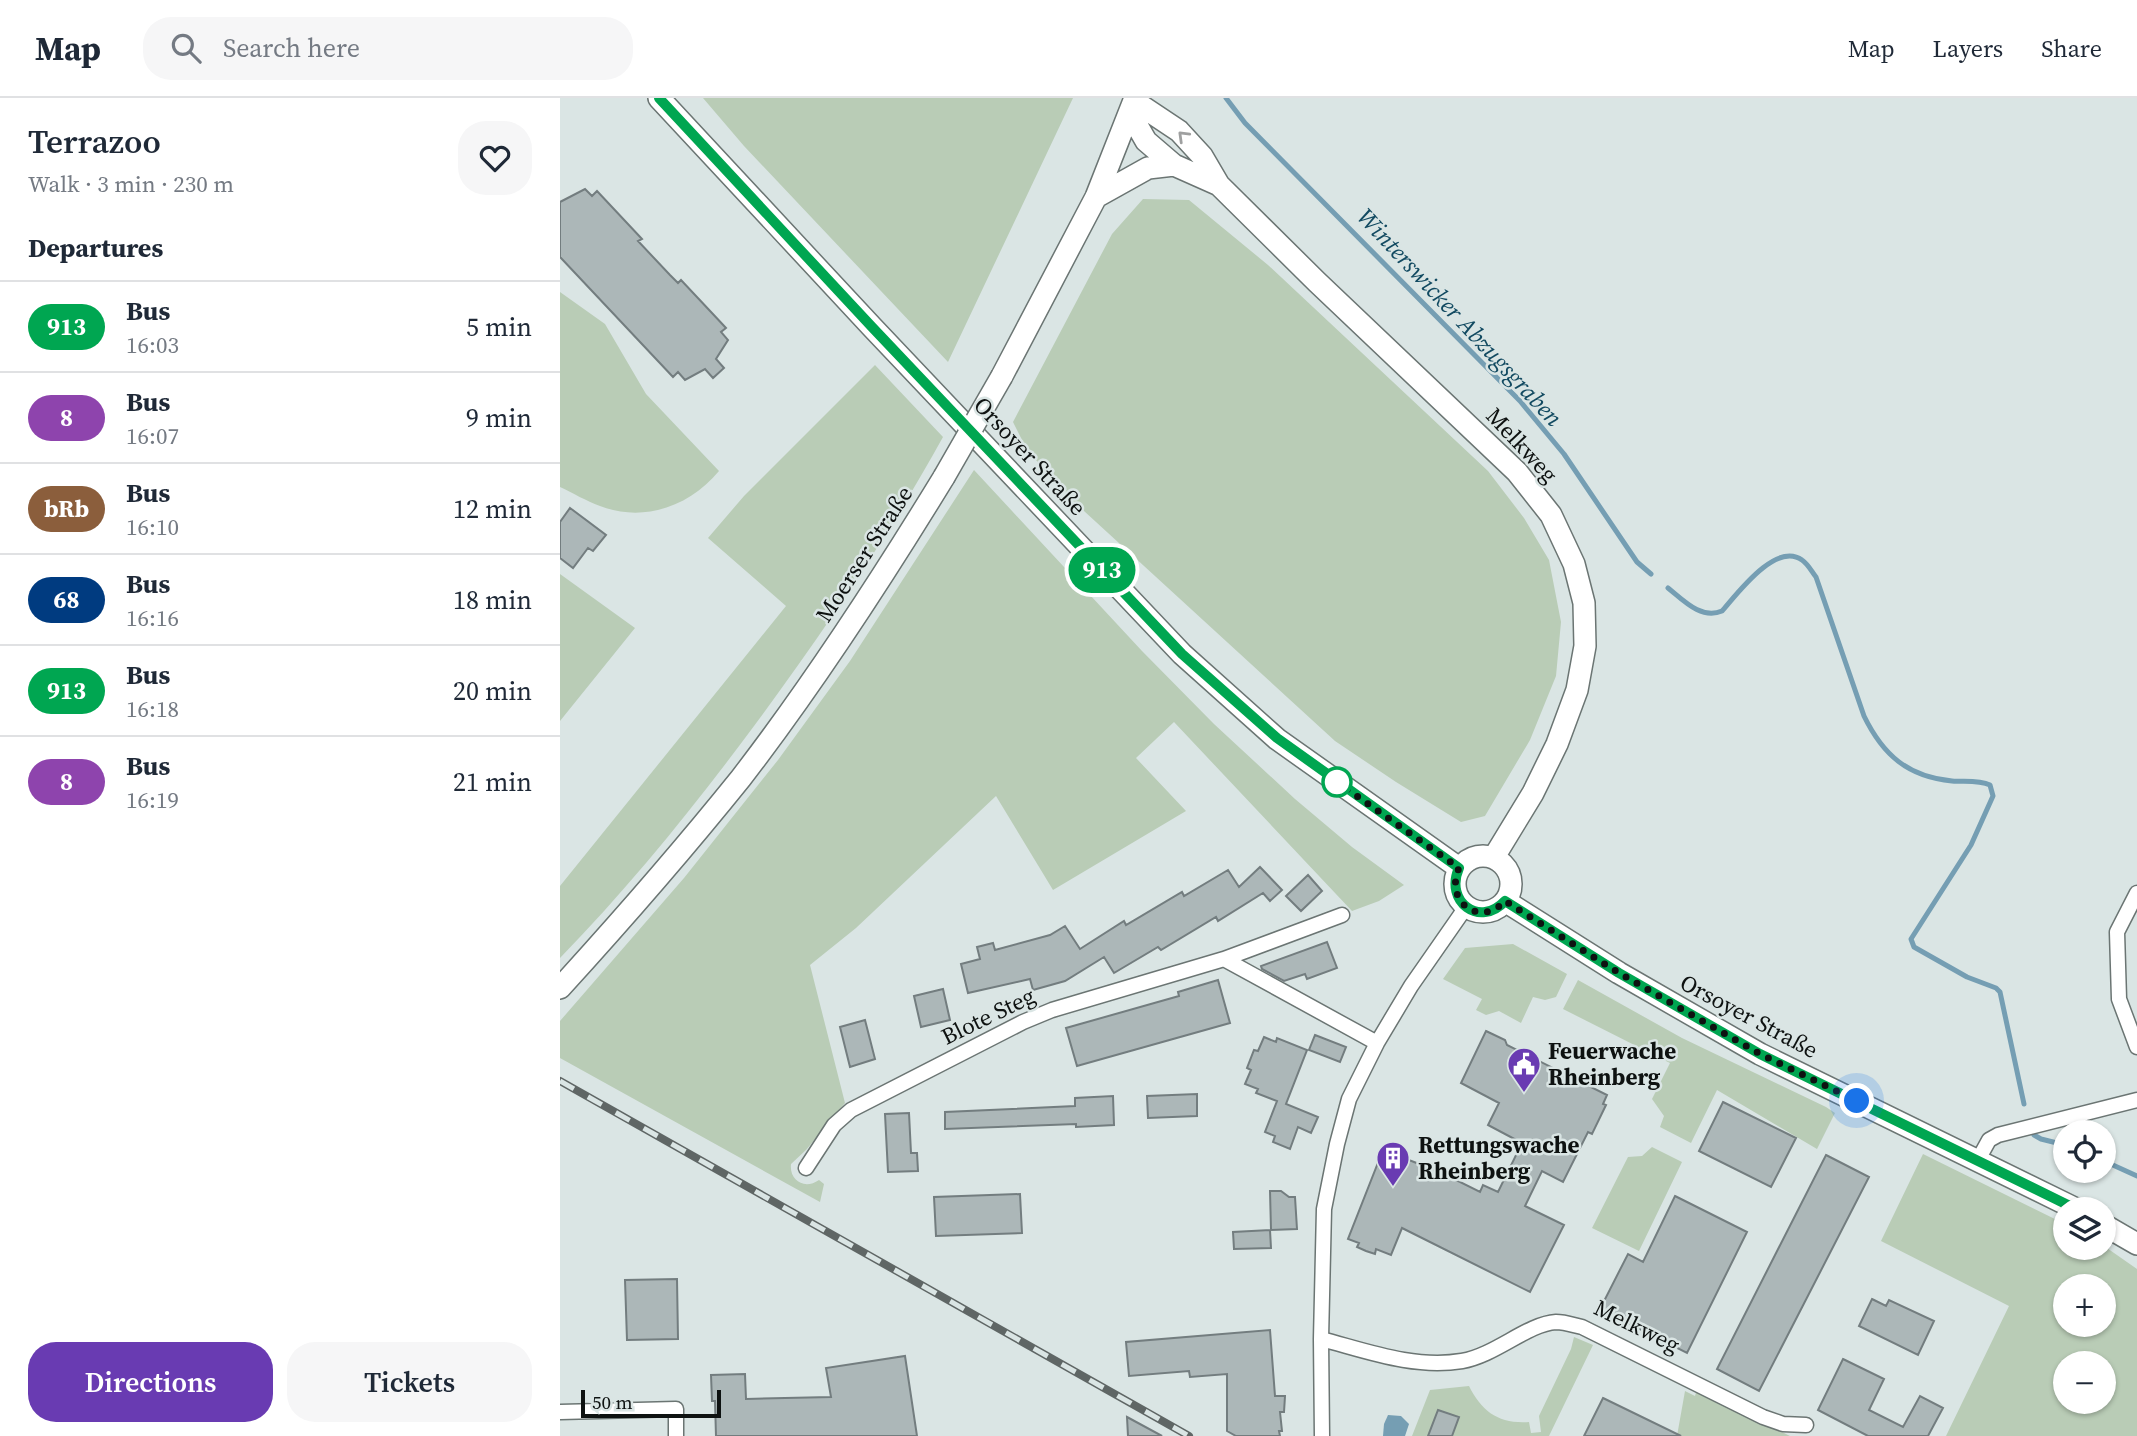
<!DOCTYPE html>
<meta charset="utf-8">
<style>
:root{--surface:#fff;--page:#f6f6f7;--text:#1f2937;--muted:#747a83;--line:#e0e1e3;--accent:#693bb2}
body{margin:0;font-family:"Source Serif 4",serif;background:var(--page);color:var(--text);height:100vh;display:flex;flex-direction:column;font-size:26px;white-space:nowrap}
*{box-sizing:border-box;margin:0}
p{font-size:23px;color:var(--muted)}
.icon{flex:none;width:38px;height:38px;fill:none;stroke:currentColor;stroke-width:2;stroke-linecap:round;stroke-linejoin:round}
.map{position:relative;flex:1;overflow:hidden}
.drawer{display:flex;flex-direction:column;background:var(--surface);width:560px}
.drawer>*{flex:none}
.badge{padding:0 14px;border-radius:23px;font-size:24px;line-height:46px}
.buttons{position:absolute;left:1493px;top:1022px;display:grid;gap:14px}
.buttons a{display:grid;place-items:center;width:63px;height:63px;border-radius:50%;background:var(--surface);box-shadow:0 2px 5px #0004;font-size:35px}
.scale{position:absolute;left:21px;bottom:18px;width:140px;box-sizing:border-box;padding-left:7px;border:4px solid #0e1211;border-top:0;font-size:19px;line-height:24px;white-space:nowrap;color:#0e1211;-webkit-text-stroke:5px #dae5e4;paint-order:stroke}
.you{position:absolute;width:35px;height:35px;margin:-18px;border:5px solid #fff;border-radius:50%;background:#1a73e8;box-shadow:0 0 0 10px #1a73e833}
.map>.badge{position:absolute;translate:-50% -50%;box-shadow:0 0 0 4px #fff}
h2{padding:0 28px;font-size:26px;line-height:63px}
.round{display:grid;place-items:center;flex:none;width:74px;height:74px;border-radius:28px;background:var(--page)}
.head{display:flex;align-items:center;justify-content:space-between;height:119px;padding:0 28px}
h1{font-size:33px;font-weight:600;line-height:52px}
.cta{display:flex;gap:14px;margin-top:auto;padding:14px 28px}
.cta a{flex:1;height:80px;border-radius:28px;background:var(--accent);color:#fff;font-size:28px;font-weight:600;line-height:80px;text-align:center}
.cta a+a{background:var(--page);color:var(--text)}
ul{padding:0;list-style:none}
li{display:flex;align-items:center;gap:21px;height:91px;padding:0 28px;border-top:2px solid var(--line)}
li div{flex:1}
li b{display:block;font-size:26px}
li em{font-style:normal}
li .badge{min-width:77px;font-weight:700;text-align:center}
header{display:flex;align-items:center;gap:42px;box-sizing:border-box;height:98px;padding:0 35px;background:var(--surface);border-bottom:2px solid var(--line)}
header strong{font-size:33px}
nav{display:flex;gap:38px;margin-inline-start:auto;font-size:24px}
.search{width:490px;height:63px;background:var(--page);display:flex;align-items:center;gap:18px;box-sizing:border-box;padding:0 24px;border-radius:28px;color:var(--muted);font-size:26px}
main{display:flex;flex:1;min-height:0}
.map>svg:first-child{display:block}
.green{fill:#b9ccb6;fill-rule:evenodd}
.water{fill:#759eb3}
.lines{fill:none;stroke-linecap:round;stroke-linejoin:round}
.stream{stroke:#759eb3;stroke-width:5}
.building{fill:#acb7b8;stroke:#737d7f;stroke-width:2}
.street-casing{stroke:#6b7573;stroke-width:17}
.secondary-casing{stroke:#6b7573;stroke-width:24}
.street{stroke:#fff;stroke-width:14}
.secondary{stroke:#fff;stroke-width:21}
.rail-casing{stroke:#5f6665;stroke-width:8}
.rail{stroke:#dae5e4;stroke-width:5;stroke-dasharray:16;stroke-linecap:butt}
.secondary-bridge-casing{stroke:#6b7573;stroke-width:24;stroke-linecap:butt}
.secondary-bridge{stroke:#fff;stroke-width:21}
.oneway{stroke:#9fa0a0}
.line-casing{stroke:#fff;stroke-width:16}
.line{stroke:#00a651;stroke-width:10}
.walk{stroke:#0e1211;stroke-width:7;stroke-dasharray:0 12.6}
.stop-dot{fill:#fff;stroke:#00a651;stroke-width:3.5}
.labels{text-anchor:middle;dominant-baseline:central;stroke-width:5;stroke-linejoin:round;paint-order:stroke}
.street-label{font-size:23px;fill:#0e1211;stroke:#dae5e4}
.poi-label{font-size:23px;font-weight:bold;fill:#0e1211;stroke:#dae5e4;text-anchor:start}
.water-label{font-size:24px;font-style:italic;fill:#124a61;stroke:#dae5e4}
</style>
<header>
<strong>Map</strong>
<div class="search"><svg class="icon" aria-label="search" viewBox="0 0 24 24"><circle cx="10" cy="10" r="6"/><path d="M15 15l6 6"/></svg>Search here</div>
<nav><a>Map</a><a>Layers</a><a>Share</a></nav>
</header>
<main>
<section class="drawer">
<div class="head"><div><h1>Terrazoo</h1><p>Walk · 3 min · 230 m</p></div><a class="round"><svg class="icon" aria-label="heart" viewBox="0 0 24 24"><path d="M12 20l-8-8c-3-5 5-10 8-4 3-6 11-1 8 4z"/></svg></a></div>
<h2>Departures</h2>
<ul>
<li><span class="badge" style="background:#00a651;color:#fff">913</span><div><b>Bus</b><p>16:03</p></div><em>5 min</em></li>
<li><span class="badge" style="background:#8e44ad;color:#fff">8</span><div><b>Bus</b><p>16:07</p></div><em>9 min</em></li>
<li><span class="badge" style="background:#8b5e3c;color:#fff">bRb</span><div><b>Bus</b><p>16:10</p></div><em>12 min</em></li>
<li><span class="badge" style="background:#003b80;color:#fff">68</span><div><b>Bus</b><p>16:16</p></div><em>18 min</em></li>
<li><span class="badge" style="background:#00a651;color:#fff">913</span><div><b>Bus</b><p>16:18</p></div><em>20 min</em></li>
<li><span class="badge" style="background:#8e44ad;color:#fff">8</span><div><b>Bus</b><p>16:19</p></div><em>21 min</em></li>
</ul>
<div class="cta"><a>Directions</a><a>Tickets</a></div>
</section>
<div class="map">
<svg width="1577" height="1338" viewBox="0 0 1577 1338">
<rect width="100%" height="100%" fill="#dae5e4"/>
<path class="green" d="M143 0H513L388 264 184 48Z
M583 101 629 102 708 167 928 373 964 420 989 462 1001 524 996 578 970 642 925 718 901 724 836 684 775 643 512 402 467 352 453 324 552 136Z
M0 194 45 226 86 296 159 373C130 408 84 425 40 408 26 403 13 395 0 389Z
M315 267 383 339C327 440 263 535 194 628 134 709 70 788 0 860V788L226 508 148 440 184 398Z
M414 372 582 553 654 626 735 701 792 749 844 787 819 803 792 813 614 624 576 660 626 713 493 792 436 698 296 830 250 867 285 1005 246 1052 231 1066C229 1083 245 1092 259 1082L264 1086 260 1104 0 960V923L124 780 218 662 290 563Z
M0 476 75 530 0 623Z
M953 846 1007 876 996 899 985 902 973 899 961 925 939 913 926 917 916 912 922 901 883 881 905 850Z
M1018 882 1122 940 1266 1009 1275 1015 1257 1051 1157 992 1131 1045 1100 1029 1104 1018 1092 1001 1110 965 1003 911Z
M1092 1049 1122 1064 1079 1153 1032 1130 1068 1059 1082 1058Z
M1363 1056 1505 1126V1150L1544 1148 1577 1171V1338H1386L1449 1208 1321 1143ZM1505 1188H1544V1227H1505ZM1505 1265H1544V1304H1505Z
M1014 1239 1033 1247 989 1338H852L870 1292 909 1288C922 1314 939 1326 969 1324L971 1335 981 1334 979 1318 1011 1251Z
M1137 1291 1230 1338H1117L1125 1293 1135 1298Z"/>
<path class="water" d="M828 1317 841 1318 849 1326 845 1338H823L824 1326Z"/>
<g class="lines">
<path class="stream" d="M666 0 685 25 960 303 1004 356 1077 464 1091 476
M1108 490C1123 502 1141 522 1162 513 1177 496 1216 443 1242 462 1248 466 1252 474 1256 479L1304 618C1323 657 1348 679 1392 683 1405 684 1419 682 1430 687L1433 698 1411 747 1351 841 1354 849 1407 879 1436 890 1440 894 1464 1006
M1474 1037 1481 1041 1505 1047
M1544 1063 1577 1078"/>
</g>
<path class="building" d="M25 91 32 98 37 93 82 141 78 143 110 177 118 185 121 182 166 230 161 234 168 242 156 261 164 270 153 280 145 271 125 282 118 274 113 279 0 159V104Z
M10 410 46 437 33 453 28 450 13 470 0 460V424Z
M700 769 722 792 710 803 703 795 658 823 656 819 601 852 598 849 554 875 544 859 505 883 473 892 470 881 408 895 401 866 420 861 417 849 433 845 435 852 490 837 505 828 520 851 564 823 566 827 622 794 624 798 668 772 679 789Z
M748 777 762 793 741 813 726 798Z
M767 844 777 870 747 881 745 876 724 883 702 871 701 868Z
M658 882 670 925 517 968 506 930 619 898 618 894Z
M383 891 390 922 361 929 354 898Z
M305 922 315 961 290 969 280 929Z
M926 933 945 942 947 947 1047 997 1043 1006 1046 1007 1032 1036 1028 1034 1003 1084 982 1073 965 1108 1004 1127 970 1194 842 1130 831 1157 816 1151 815 1156 806 1153 797 1149 799 1145 788 1141 823 1052 880 1074 920 1094 923 1087 938 1094 962 1045 928 1027 939 1005 901 985Z
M755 937 786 949 780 964 749 952Z
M704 939 716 944 717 940 747 952 726 1006 758 1019 751 1035 738 1029 730 1051 713 1044 715 1038 705 1034 717 1003 696 995 698 991 685 986 691 972 687 970 694 952 698 953Z
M637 996V1018L588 1020 587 998Z
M553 998 554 1027 516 1029V1026L385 1031V1014L515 1008V1000Z
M1163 1004 1236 1040 1211 1089 1139 1053Z
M349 1015 351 1055H357L358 1073 328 1074 325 1016Z
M1266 1057 1309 1079 1199 1293 1157 1271Z
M710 1093H721L729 1099H735L737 1131 711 1132Z
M460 1096 462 1135 376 1138 374 1099Z
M1115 1098 1187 1134 1127 1255 1040 1211 1068 1156 1083 1164Z
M710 1132 711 1150 674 1151 673 1134Z
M117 1181 118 1241 67 1242 65 1182Z
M1312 1201 1326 1208 1329 1202 1374 1223 1358 1257 1299 1228Z
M710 1232 715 1298H725L724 1314H720L722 1333H719L720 1338H676L667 1333V1276L630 1279 629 1273 569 1278 566 1244Z
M345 1258 357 1338H156L155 1303H152L151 1277 185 1276 186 1301 271 1299 266 1270Z
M1283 1261 1324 1281 1309 1312 1343 1329 1360 1298 1383 1310 1368 1338H1308L1258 1312Z
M1043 1300 1121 1338H1024Z
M878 1312 899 1319 892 1338H868Z
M567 1319 602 1338H568Z"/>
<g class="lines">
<defs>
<path id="street" d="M1577 795 1557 834 1559 901 1577 949
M664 861 782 817
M1418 1062 1429 1042 1438 1037 1577 1002
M246 1070 274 1027 291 1012 463 924 492 912 664 861 817 945
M761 1241C807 1253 854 1271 902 1263 936 1257 967 1226 996 1224 1005 1224 1013 1227 1022 1229L1203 1319 1223 1326 1246 1327
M0 1314 116 1311V1338
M762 1338 761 1241 764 1111 777 1046 789 1001 817 945 851 888 906 809"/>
<path id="secondary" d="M99 0 312 229 622 556 717 641 899 770
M574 3 619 33 642 58 659 87 757 184 957 374 991 417 1014 466 1024 505 1025 548 1017 592 997 646 973 695 934 759
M570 15 586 43 614 67 659 87
M536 99 588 70 614 67
M442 278 536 99 575 0
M895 786a28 28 0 1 1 56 0a28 28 0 1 1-56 0Z
M945 803 1059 875 1200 956 1516 1111
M0 890C62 822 123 752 181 680 255 584 321 482 384 379
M1544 1127 1577 1146"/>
</defs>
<use href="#street" class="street-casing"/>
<use href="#secondary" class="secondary-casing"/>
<use href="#street" class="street"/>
<use href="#secondary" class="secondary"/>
<defs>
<path id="rail" d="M0 983 629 1338"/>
</defs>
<use href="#rail" class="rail-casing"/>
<use href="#rail" class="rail"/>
<defs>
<path id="secondary-bridge" d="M384 379 442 278"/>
</defs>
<use href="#secondary-bridge" class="secondary-bridge-casing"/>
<use href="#secondary-bridge" class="secondary-bridge"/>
</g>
<defs><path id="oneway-chevron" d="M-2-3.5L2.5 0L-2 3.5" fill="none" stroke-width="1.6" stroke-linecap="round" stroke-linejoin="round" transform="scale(1.75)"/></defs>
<use class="oneway" href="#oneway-chevron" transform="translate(623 38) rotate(-136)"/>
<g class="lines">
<defs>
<path id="line" d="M99 0 312 229 622 556 717 640 899 770C884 804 920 830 945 803L1059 875 1200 956 1516 1111"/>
</defs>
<use href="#line" class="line-casing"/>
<use href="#line" class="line"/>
<path class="walk" d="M777 684 899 770C884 804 920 830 945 803L1059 875 1200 956 1297 1003"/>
</g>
<defs>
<symbol id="civic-pin" viewBox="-11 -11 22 30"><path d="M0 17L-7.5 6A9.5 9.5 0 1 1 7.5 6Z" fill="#693bb2" stroke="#dae5e4"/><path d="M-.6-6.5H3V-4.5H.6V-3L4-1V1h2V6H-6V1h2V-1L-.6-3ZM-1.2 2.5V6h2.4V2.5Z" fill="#fff"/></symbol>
<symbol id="building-pin" viewBox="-11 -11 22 30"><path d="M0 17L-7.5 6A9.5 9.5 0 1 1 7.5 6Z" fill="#693bb2" stroke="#dae5e4"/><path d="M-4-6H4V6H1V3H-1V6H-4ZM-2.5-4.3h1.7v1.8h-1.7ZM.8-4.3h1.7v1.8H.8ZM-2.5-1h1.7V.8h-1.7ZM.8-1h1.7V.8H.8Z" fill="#fff"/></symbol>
</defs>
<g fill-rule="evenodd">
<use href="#civic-pin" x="945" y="947" width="38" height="52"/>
<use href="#building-pin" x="814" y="1041" width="38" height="52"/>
</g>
<circle class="stop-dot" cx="777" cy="684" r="14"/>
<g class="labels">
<g class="street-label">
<text transform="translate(962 347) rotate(47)">Melkweg</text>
<text transform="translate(470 358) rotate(47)">Orsoyer Straße</text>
<text transform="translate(304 456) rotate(-57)">Moerser Straße</text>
<text transform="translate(428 918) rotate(-26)">Blote Steg</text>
<text transform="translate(1189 918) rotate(28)">Orsoyer Straße</text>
<text transform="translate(1077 1228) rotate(26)">Melkweg</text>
</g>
<g class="poi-label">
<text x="988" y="953">Feuerwache<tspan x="988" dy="26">Rheinberg</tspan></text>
<text x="858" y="1047">Rettungswache<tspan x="858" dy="26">Rheinberg</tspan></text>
</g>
<g class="water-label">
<text transform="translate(900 219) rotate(47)">Winterswicker Abzugsgraben</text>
</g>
</g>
</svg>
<div class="buttons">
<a><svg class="icon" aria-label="locate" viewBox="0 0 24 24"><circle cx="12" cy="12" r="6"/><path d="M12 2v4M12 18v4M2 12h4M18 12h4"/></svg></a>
<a><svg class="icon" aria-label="layers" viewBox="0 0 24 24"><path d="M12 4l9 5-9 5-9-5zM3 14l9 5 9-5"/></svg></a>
<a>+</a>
<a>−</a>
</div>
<div class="scale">50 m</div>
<div class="you" style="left:1297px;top:1003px"></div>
<b class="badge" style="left:542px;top:472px;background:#00a651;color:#fff">913</b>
</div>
</main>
